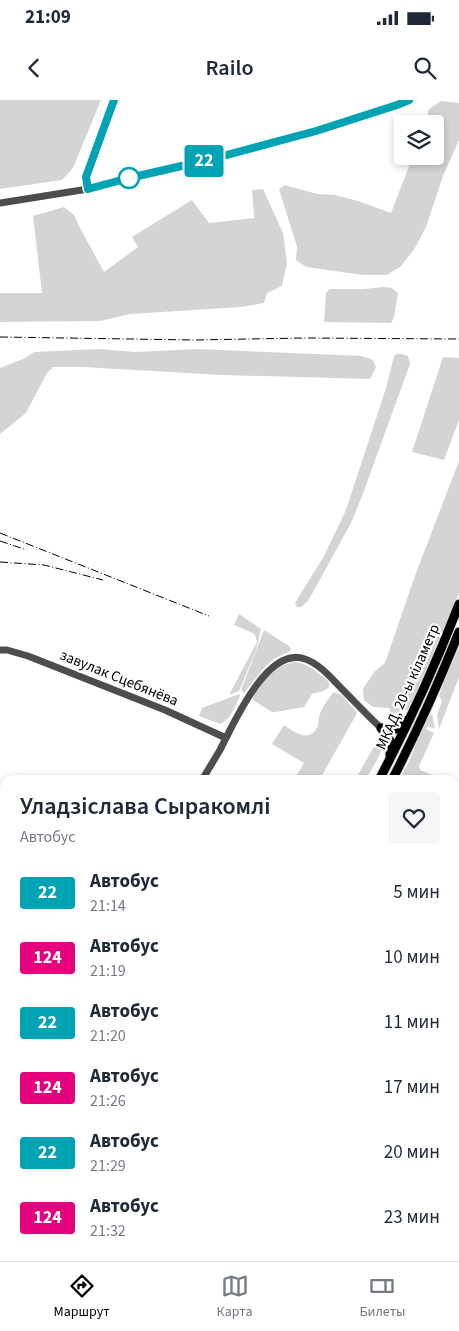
<!DOCTYPE html>
<html lang="ru">
<meta charset="utf-8">
<style>
:root{--surface:#fff;--page:#f6f6f7;--text:#1f2937;--muted:#747a83;--line:#e0e1e3;--accent:#000}
body{margin:0;font-family:"Source Sans 3",sans-serif;background:var(--page);color:var(--text);height:100vh;display:flex;flex-direction:column;font-size:19px;white-space:nowrap}
*{box-sizing:border-box;margin:0}
p{font-size:16px;color:var(--muted)}
.icon{flex:none;width:28px;height:28px;fill:none;stroke:currentColor;stroke-width:2;stroke-linecap:round;stroke-linejoin:round}
.map{position:relative;flex:1;overflow:hidden}
.sheet{position:absolute;left:0px;top:675px;width:460px;height:486px;display:flex;flex-direction:column;background:var(--surface);border-radius:15px 15px 0 0;box-shadow:0 2px 8px #0003}
.sheet>*{flex:none}
.badge{padding:0 10px;border-radius:4px;font-size:18px;line-height:32px}
.tools{position:absolute;left:394px;top:15px;display:grid;gap:10px}
.tools a{display:grid;place-items:center;width:50px;height:50px;border-radius:5px;background:var(--surface);box-shadow:0 2px 8px #0003;font-size:25px}
.map>.badge{position:absolute;translate:-50% -50%;box-shadow:0 0 0 2px #fff}
.round{display:grid;place-items:center;flex:none;width:52px;height:52px;border-radius:5px;background:var(--page)}
.headline{display:flex;align-items:center;justify-content:space-between;height:85px;padding:0 20px}
h1{font-size:24px;font-weight:600;line-height:38px}
ul{padding:0;list-style:none}
li{display:flex;align-items:center;gap:15px;height:65px;padding:0 20px}
li div{flex:1}
li b{display:block;font-size:19px}
li em{font-style:normal}
li .badge{min-width:55px;font-weight:700;text-align:center}
.status{display:flex;justify-content:space-between;align-items:center;height:35px;padding:0 25px;background:var(--surface);direction:ltr}
.status svg{height:14px;fill:currentColor}
header{display:flex;justify-content:space-between;align-items:center;height:65px;padding:0 20px;background:var(--surface);font-size:22px;font-weight:600}
.dock{display:flex;justify-content:space-around;align-items:center;height:70px;border-top:1px solid var(--line);background:var(--surface);font-size:14px;color:var(--muted)}
.dock a{display:grid;justify-items:center;gap:2px}
.dock .current{color:var(--accent)}
.map>svg:first-child{display:block}
.green{fill:#d4d4d4}
.water{fill:#9b9b9b}
.lines{fill:none;stroke-linecap:round;stroke-linejoin:round}
.trunk-casing{stroke:#dbdbdb;stroke-width:11}
.minor{stroke:#4d4d4d;stroke-width:5}
.tertiary{stroke:#4d4d4d;stroke-width:7}
.trunk{stroke:#000;stroke-width:9}
.rail{stroke:#000;stroke-width:1;stroke-dasharray:8 2.5 1 2.5;stroke-linecap:butt}
.line-casing{stroke:#fff;stroke-width:11}
.line{stroke:#00a3b4;stroke-width:8}
.stop-dot{fill:#fff;stroke:#00a3b4;stroke-width:2.5}
.labels{text-anchor:middle;dominant-baseline:central;stroke-width:4.5;stroke-linejoin:round;paint-order:stroke}
.street-label{font-size:15px;fill:#000;stroke:#fff}
</style>
<div class="status"><b>21:09</b><svg viewBox="0 0 49 12"><path d="M0 12V9h3v3zM5 12V6h3v6zM10 12V3h3v9zM15 12V0h3v12zM26 1h20v11H26zM47 4h2v5h-2z"/></svg></div>
<header><svg class="icon" aria-label="back" viewBox="0 0 24 24"><path d="M15 5l-7 7 7 7"/></svg>Railo<svg class="icon" aria-label="search" viewBox="0 0 24 24"><circle cx="10" cy="10" r="6"/><path d="M15 15l6 6"/></svg></header>
<div class="map">
<svg width="459" height="1161" viewBox="0 0 459 1161">
<rect width="100%" height="100%" fill="#fff"/>
<path class="green" d="M0 0H101L73 68 62 80 0 89Z
M441 1 459 3V40L443 76 426 127 415 148 401 166 387 175H363L306 167 296 160 297 147 279 89 285 85 317 94 335 95 358 101 391 113 413 56H435V24H425L429 9Z
M263 89 283 133 287 163 282 186 267 193 264 203 241 207 130 214 100 221 0 222V193H42L33 116 64 107 74 115 79 126 104 172 138 147 132 137 192 100 209 123 254 118 252 90Z
M383 187 392 188 398 193 394 217 391 223 324 222 326 193 330 189H364Z
M100 249 135 252 198 249 362 256 373 260 376 267 370 279 222 275 83 267H53L47 273 26 313 0 334V268L23 259 34 252Z
M397 254H402L408 256 410 264 361 399 350 425 308 501 301 507H297L295 503 324 456 346 410 386 288 394 256Z
M443 257 459 258V320L444 360 412 352Z
M459 361V493L447 523 409 609 392 614 390 611 389 608 373 607 364 600 363 589 374 572 385 563 416 473Z
M239 514 261 529 256 550 239 591 229 595 257 542 255 534 234 525Z
M264 530 289 546 291 549 290 551 274 559 266 566 244 593 241 590Z
M459 545V577L439 629 437 615 442 601 439 596 443 584Z
M294 562C308 563 318 573 329 582V587L324 591 312 594 304 607 276 612H272L253 600V595C263 582 275 565 294 562Z
M334 592 342 595 357 613 320 679 321 680H294L304 663 272 644 284 625C294 632 310 644 318 626 319 623 318 618 320 614 322 607 328 600 332 594Z
M239 594 240 596C235 606 231 620 220 624L199 616 202 608Z
M432 613 435 629 428 626 426 629 434 633 419 666 420 670 437 677 435 680H399C403 673 407 666 410 659 417 644 421 626 432 613Z
M380 636 383 638C384 653 372 668 365 680H355Z
M459 854V912L455 909V858Z
M5 1154V1156H41L38 1161H0Z
M42 1156H73L70 1161H39Z
M413 1156H444L447 1161H412Z"/>
<path class="water" d="M455 1090H459V1129L455 1127Z
M455 1130 459 1132V1161H447L444 1156H455Z"/>
<g class="lines">
<defs>
<path id="trunk" d="M381 628 391 642 390 655
M381 628C395 631 398 630 407 620
M379 680C409 623 436 564 459 504
M392 680C417 632 439 582 459 532
M83 1161 86 1156
M94 1161 97 1156"/>
</defs>
<use href="#trunk" class="trunk-casing"/>
<path class="minor" d="M455 688 459 690
M0 849 5 851
M317 1161 319 1156"/>
<path class="tertiary" d="M88 89 86 77 114 0
M0 103 88 89 129 78 208 60 336 25 409 0
M0 550H7L28 556 165 610 226 638
M202 680C208 670 214 660 220 650 233 625 267 545 305 559 320 564 332 579 343 590 356 603 368 616 381 628
M0 1022 5 1013
M455 1054 459 1050
M409 1161 410 1156"/>
<use href="#trunk" class="trunk"/>
<path class="rail" d="M0 237 194 240 305 238 459 239
M0 433 209 516
M0 441 24 449
M0 462 44 465 103 480"/>
</g>
<g class="lines">
<defs>
<path id="line" d="M114 0 86 77 88 89 129 78 208 60 316 31 397 5 409 0"/>
</defs>
<use href="#line" class="line-casing"/>
<use href="#line" class="line"/>
</g>
<circle class="stop-dot" cx="129" cy="78" r="10"/>
<g class="labels">
<g class="street-label">
<text transform="translate(119 578) rotate(22)">завулак Сцебянёва</text>
<text transform="translate(408 587) rotate(-66)">МКАД, 20-ы кіламетр</text>
</g>
</g>
</svg>
<div class="tools">
<a><svg class="icon" aria-label="layers" viewBox="0 0 24 24"><path d="M12 4l9 5-9 5-9-5zM3 14l9 5 9-5"/></svg></a>
</div>
<b class="badge" style="left:204px;top:61px;background:#00a3b4;color:#fff">22</b>
<section class="sheet">
<div class="headline"><div><h1>Уладзіслава Сыракомлі</h1><p>Автобус</p></div><a class="round"><svg class="icon" aria-label="heart" viewBox="0 0 24 24"><path d="M12 20l-8-8c-3-5 5-10 8-4 3-6 11-1 8 4z"/></svg></a></div>
<ul>
<li><span class="badge" style="background:#00a3b4;color:#fff">22</span><div><b>Автобус</b><p>21:14</p></div><em>5 мин</em></li>
<li><span class="badge" style="background:#e6007e;color:#fff">124</span><div><b>Автобус</b><p>21:19</p></div><em>10 мин</em></li>
<li><span class="badge" style="background:#00a3b4;color:#fff">22</span><div><b>Автобус</b><p>21:20</p></div><em>11 мин</em></li>
<li><span class="badge" style="background:#e6007e;color:#fff">124</span><div><b>Автобус</b><p>21:26</p></div><em>17 мин</em></li>
<li><span class="badge" style="background:#00a3b4;color:#fff">22</span><div><b>Автобус</b><p>21:29</p></div><em>20 мин</em></li>
<li><span class="badge" style="background:#e6007e;color:#fff">124</span><div><b>Автобус</b><p>21:32</p></div><em>23 мин</em></li>
</ul>
</section>
</div>
<nav class="dock">
<a class="current"><svg class="icon" aria-label="directions" viewBox="0 0 24 24"><path d="M12 3l9 9-9 9-9-9zM9 14v-3h6M13 9l2 2-2 2"/></svg>Маршрут</a>
<a><svg class="icon" aria-label="map" viewBox="0 0 24 24"><path d="M3 6l6-2 6 2 6-2v14l-6 2-6-2-6 2zM9 4v14M15 6v14"/></svg>Карта</a>
<a><svg class="icon" aria-label="tickets" viewBox="0 0 24 24"><path d="M3 7h18v10H3zM15 7v10"/></svg>Билеты</a>
</nav>
